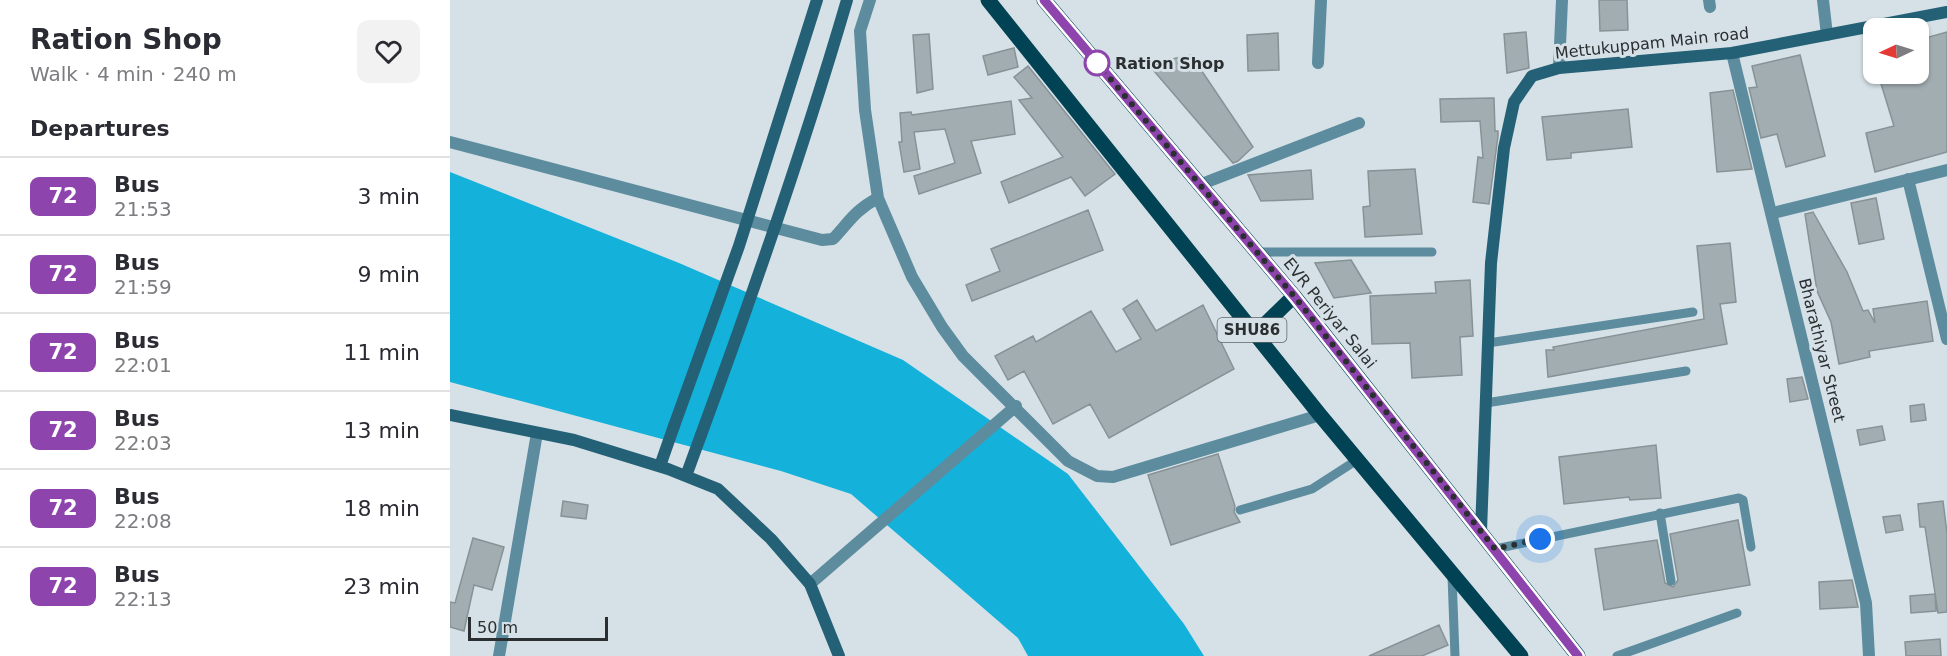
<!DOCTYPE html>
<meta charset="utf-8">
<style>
:root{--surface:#fff;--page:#f2f2f3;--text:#2b2b33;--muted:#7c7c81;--line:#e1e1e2}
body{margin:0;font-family:"DejaVu Sans",sans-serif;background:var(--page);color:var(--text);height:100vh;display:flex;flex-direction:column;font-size:22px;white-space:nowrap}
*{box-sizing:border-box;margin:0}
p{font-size:20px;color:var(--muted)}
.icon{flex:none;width:33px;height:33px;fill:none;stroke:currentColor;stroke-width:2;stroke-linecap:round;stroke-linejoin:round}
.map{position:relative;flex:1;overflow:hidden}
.sheet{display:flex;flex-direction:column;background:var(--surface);width:450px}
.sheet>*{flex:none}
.badge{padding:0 12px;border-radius:9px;font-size:21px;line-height:39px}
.needle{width:39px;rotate:266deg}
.fabs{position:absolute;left:1413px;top:18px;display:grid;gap:12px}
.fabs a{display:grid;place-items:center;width:66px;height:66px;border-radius:12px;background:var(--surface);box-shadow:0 2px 4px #0004;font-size:30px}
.scale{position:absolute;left:18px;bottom:15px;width:140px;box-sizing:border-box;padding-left:6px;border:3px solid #2b2f31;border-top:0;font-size:16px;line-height:21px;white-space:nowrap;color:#2b2f31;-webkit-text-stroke:4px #d5e1e6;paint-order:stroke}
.you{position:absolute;width:30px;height:30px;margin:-15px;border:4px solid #fff;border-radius:50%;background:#1a73e8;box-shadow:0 0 0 9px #1a73e833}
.map>.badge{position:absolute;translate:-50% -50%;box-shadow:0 0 0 3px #fff}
h2{padding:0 30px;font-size:22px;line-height:54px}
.round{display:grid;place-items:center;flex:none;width:63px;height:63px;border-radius:12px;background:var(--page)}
.summary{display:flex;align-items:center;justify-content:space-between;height:102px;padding:0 30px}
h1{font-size:28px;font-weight:800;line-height:45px}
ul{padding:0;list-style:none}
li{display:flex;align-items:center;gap:18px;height:78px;padding:0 30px;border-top:2px solid var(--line)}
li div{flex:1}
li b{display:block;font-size:22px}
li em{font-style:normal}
li .badge{min-width:66px;font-weight:700;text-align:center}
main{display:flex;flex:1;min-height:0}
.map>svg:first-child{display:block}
.water{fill:#14b1db}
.building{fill:#a2adb2;stroke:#879296;stroke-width:1.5}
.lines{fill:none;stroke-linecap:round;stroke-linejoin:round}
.lane{stroke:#5c8c9e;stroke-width:9}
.street{stroke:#5c8c9e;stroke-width:12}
.secondary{stroke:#246176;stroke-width:12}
.primary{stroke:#014255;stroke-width:15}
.secondary-bridge{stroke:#246176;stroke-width:12}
.line-casing{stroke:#fff;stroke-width:14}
.line{stroke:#8e44ad;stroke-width:9}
.walk{stroke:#2b2f31;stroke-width:6;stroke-dasharray:0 10.8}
.stop-dot{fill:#fff;stroke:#8e44ad;stroke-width:3}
.labels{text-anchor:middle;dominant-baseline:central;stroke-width:6;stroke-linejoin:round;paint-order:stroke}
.shield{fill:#d5e1e6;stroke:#5e6467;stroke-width:1.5}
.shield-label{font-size:15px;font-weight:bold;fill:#2b2f31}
.street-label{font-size:16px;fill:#2b2f31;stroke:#d5e1e6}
.stop-label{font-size:16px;font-weight:bold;fill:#2b2f31;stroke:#d5e1e6;text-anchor:start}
</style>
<main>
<section class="sheet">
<div class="summary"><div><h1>Ration Shop</h1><p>Walk · 4 min · 240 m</p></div><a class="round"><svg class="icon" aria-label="heart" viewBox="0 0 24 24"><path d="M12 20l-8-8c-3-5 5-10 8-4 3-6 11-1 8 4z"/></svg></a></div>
<h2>Departures</h2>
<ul>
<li><span class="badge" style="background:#8e44ad;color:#fff">72</span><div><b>Bus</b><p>21:53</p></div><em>3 min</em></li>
<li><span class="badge" style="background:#8e44ad;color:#fff">72</span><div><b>Bus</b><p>21:59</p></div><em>9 min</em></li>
<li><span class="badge" style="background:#8e44ad;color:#fff">72</span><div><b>Bus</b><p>22:01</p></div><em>11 min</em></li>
<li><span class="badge" style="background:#8e44ad;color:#fff">72</span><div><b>Bus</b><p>22:03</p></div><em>13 min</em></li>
<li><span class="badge" style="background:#8e44ad;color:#fff">72</span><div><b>Bus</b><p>22:08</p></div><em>18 min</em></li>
<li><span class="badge" style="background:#8e44ad;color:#fff">72</span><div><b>Bus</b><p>22:13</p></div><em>23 min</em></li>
</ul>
</section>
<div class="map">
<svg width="1497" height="656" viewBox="0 0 1497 656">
<rect width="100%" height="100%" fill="#d5e1e6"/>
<path class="water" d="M0 172 229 263 453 360 618 474 734 624 754 656H578L568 638 401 494 331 471 0 382Z"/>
<path class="building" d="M1149 0H1177L1178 30 1150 31Z
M1076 32 1079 68 1057 73 1054 34Z
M1497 32V152L1425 172 1416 133 1444 126 1428 74H1468V40Z
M828 33 829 70 798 71 797 35Z
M479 34 483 89 467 93 463 35Z
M564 48 568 67 538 75 533 56Z
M741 55 803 147 788 161 783 163 698 64Z
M1350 55 1375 156 1336 167 1327 134 1311 138 1299 88 1307 87 1302 66Z
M578 66 665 174 635 196 621 177 559 203 551 182 613 157 569 100 582 98 564 77Z
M1283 90 1302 169 1267 172 1260 93Z
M1044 98 1045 131H1048V136L1039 204 1023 202 1028 157 1033 158 1030 121 991 122 990 99Z
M561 101 565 134 521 141 531 173 469 194 464 176 505 163 495 129 464 132 470 169 454 172 449 142H452L450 113 461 112 462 115Z
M1178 109 1182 147 1121 153V158L1097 160 1092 117Z
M965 169 972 234 915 237 913 207 920 206 918 171Z
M861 170 863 199 811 201 798 175Z
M1426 198 1434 239 1409 244 1401 203Z
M638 210 653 250 522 301 516 285 550 271 541 249Z
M1363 212 1397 272 1413 311 1418 310 1425 323 1423 309 1477 301 1483 341 1419 351 1420 357 1389 364 1381 322 1367 291 1355 214Z
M1280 243 1286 302 1270 304 1277 344 1098 377 1096 350H1104L1103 347 1254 319 1247 246Z
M901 260 921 293 884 298 865 263Z
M1020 280 1023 336 1010 337 1012 375 962 378 960 343 922 344 920 296 986 293 985 282Z
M687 300 706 331 753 305 784 369 659 438 640 404 603 424 574 371 558 380 545 356 583 336 586 342 641 311 666 352 691 339 673 309Z
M1352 377 1358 399 1340 402 1337 379Z
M1474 404 1476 420 1461 422 1460 406Z
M1432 426 1435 440 1410 445 1407 430Z
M1206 445 1211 498 1180 500 1179 497 1114 504 1109 457Z
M768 454 785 506 784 512 790 522 721 545 698 475Z
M113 501 138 505 136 519 111 516Z
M1493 501 1497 533V612L1488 613 1475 527H1470L1468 504Z
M1450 515 1453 530 1436 533 1433 517Z
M1288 520 1300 585 1154 610 1145 549 1207 540 1215 583 1223 587 1228 580 1220 534Z
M23 538 54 547 42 590 24 585 14 631 0 627V602L5 603Z
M1402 580 1408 607 1370 609 1369 582Z
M1485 594 1486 611 1461 613 1460 596Z
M989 625 998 645 972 656H919Z
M1490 639 1491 656H1456L1455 642Z"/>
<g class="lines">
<path class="lane" d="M806 252H982
M1038 343 1243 312
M1036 403 1236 371
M790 510 862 489 907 460
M1210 513 1221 581
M1045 549 1289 498 1293 500 1301 547
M1002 576 1005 656
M1167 656 1287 613"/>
<path class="street" d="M420 0 410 31 415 110 428 198 462 277 492 327 513 356 618 461 647 476 663 477 870 415
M1259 0 1260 7
M1373 0 1377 35
M1282 53 1416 603 1419 656
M868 63 871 0
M1109 68 1112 0
M0 142 372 240 383 239C399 222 405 210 428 198
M1458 179 1497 339
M749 185 909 123
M1323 213 1497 170
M360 584 566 406
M49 656 87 433"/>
<path class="secondary" d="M0 415 124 440 218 469 268 489 321 539 360 584 389 656
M210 466 224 426
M236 476 251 435
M1031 531 1041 263 1054 148 1064 102 1082 76 1109 68 1282 53 1497 12"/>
<path class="primary" d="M538 0 870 415 1071 656
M594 0 844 296 1128 656
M805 334 844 296"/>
<path class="secondary-bridge" d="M224 426 289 246 367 0
M251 435C304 291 354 147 397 0"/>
</g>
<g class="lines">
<defs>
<path id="line" d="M594 0 844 296 1128 656"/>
</defs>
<use href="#line" class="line-casing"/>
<use href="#line" class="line"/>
<path class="walk" d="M647 63 844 296 1045 549 1090 539"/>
</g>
<circle class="stop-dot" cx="647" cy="63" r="12"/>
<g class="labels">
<rect class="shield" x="767.5" y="318" width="69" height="24" rx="4.5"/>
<g class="shield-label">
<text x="802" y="330">SHU86</text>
</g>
<g class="street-label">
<text transform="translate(1202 43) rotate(-6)">Mettukuppam Main road</text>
<text transform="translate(880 313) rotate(51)">EVR Periyar Salai</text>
<text transform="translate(1372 350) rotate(76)">Bharathiyar Street</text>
</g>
<g class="stop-label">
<text x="665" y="63">Ration Shop</text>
</g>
</g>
</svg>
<div class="fabs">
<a><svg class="needle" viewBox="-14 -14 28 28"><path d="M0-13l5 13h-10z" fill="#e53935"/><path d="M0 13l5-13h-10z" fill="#7c7c81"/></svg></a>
</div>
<div class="scale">50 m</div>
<div class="you" style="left:1090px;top:539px"></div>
</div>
</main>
